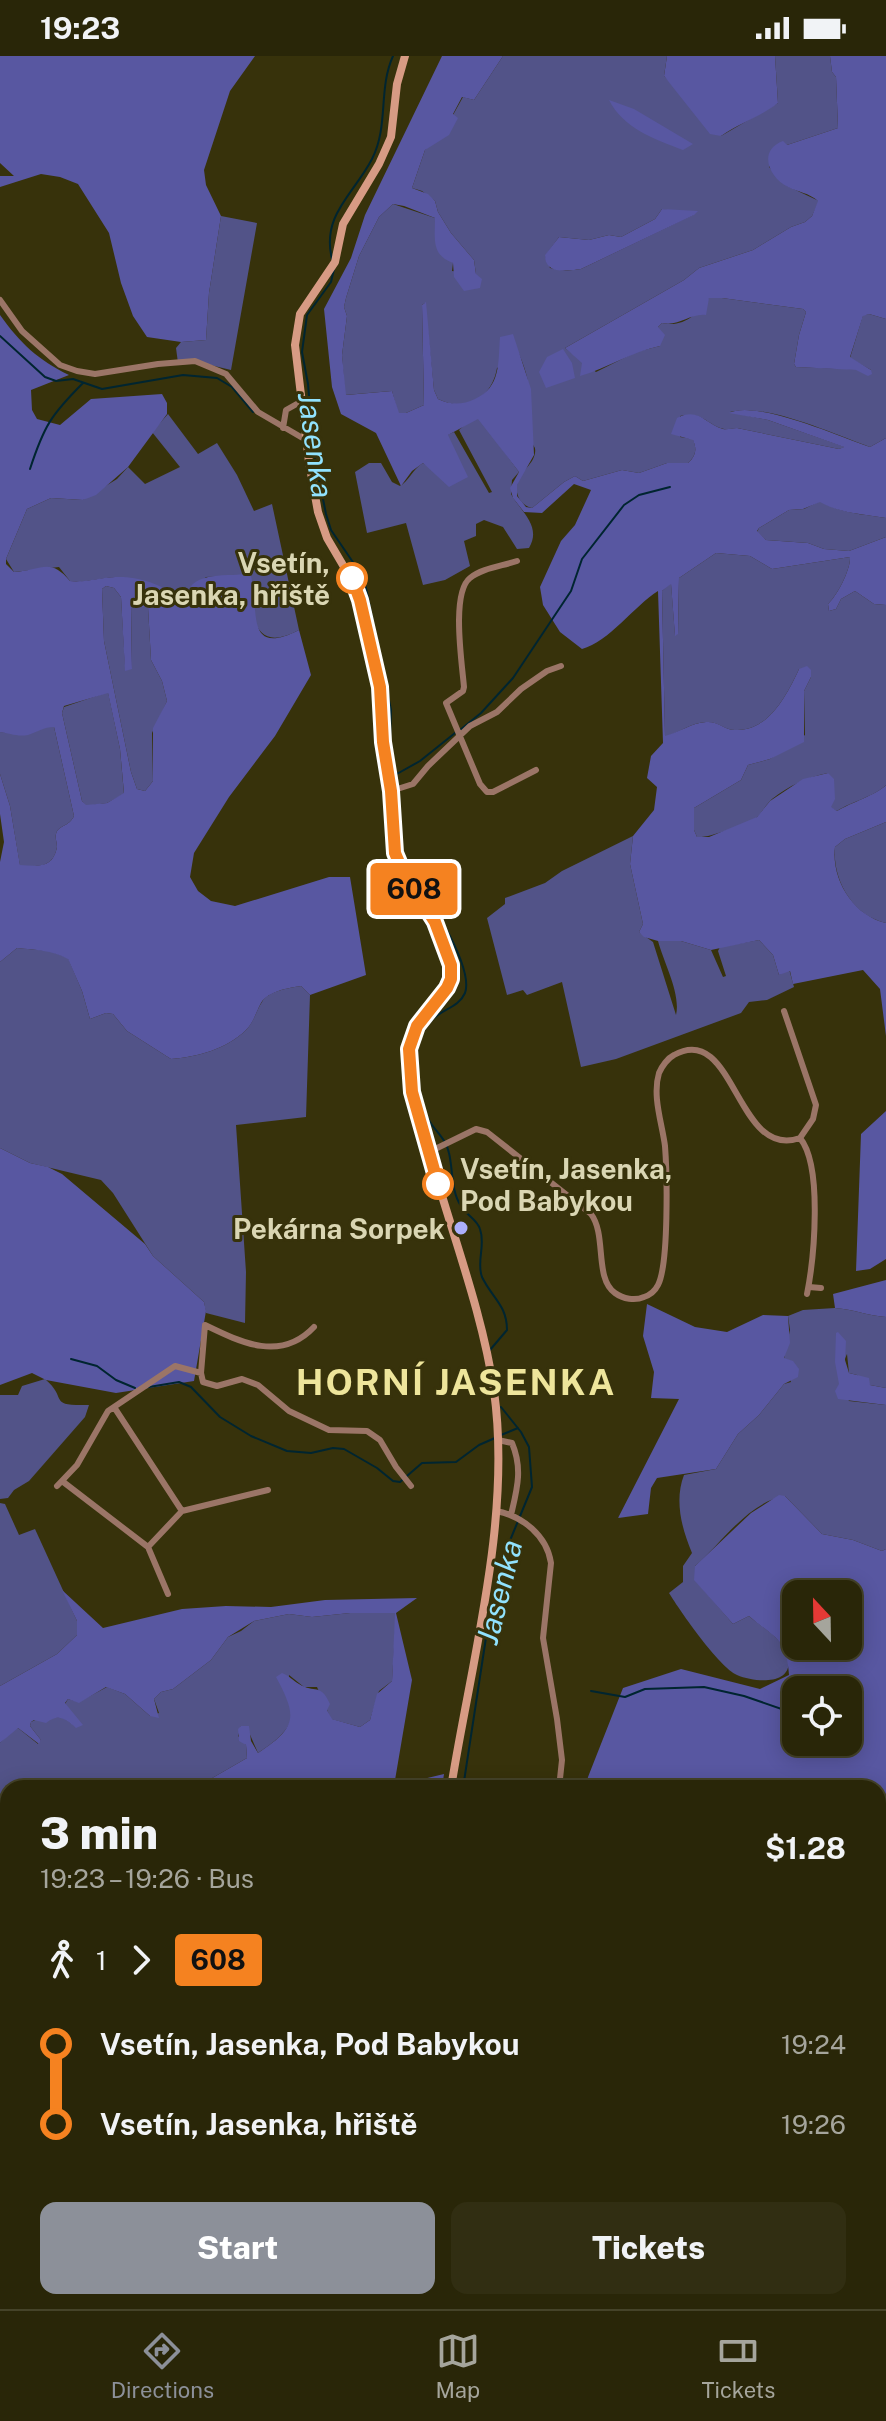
<!DOCTYPE html>
<meta charset="utf-8">
<style>
:root{--surface:#292608;--page:#312e12;--text:#f1f3f6;--muted:#a5a59c;--line:#454329;--accent:#8c9099}
body{margin:0;font-family:"Public Sans",sans-serif;background:var(--page);color:var(--text);height:100vh;display:flex;flex-direction:column;font-size:30px;white-space:nowrap}
*{box-sizing:border-box;margin:0}
p{font-size:26px;color:var(--muted)}
.icon{flex:none;width:44px;height:44px;fill:none;stroke:currentColor;stroke-width:2;stroke-linecap:round;stroke-linejoin:round}
.map{position:relative;flex:1;overflow:hidden}
.details{position:absolute;left:0px;top:1724px;width:886px;height:530px;display:flex;flex-direction:column;background:var(--surface);border-radius:24px 24px 0 0;box-shadow:0 4px 20px #0003,0 0 0 2px var(--line)}
.details>*{flex:none}
.badge{padding:0 16px;border-radius:6px;font-size:28px;line-height:52px}
.needle{width:52px;rotate:338deg}
.buttons{position:absolute;left:782px;top:1524px;display:grid;gap:16px}
.buttons a{display:grid;place-items:center;width:80px;height:80px;border-radius:16px;background:var(--surface);box-shadow:0 4px 20px #0003,0 0 0 2px var(--line);font-size:40px}
.map>.badge{position:absolute;translate:-50% -50%;box-shadow:0 0 0 4px #fff}
.legs{display:flex;align-items:center;gap:12px;height:88px;padding:0 40px;font-size:26px}
.legs p{margin-inline-start:auto}
.overview{display:flex;align-items:center;justify-content:space-between;height:136px;padding:0 40px}
h1{font-size:44px;font-weight:800;line-height:60px}
.button{display:flex;gap:16px;margin-top:auto;padding:16px 40px}
.button a{flex:1;height:92px;border-radius:16px;background:var(--accent);color:#fff;font-size:32px;font-weight:800;line-height:92px;text-align:center}
.button a+a{background:var(--page);color:var(--text)}
ul{padding:0 40px;list-style:none}
li{display:flex;align-items:center;gap:28px;height:80px;font-size:30px}
li i{display:grid;place-items:center;width:12px;height:100%;margin:0 10px;background:currentColor}
li i::after{content:'';width:20px;height:20px;margin:-10px;border:6px solid;border-radius:50%;background:var(--surface)}
li p{margin-inline-start:auto}
li:first-child i{background:linear-gradient(#0000 50%,currentColor 0)}
li:last-child i{background:linear-gradient(currentColor 50%,#0000 0)}
.status{display:flex;justify-content:space-between;align-items:center;height:56px;padding:0 40px;background:var(--surface);direction:ltr}
.status svg{height:22px;fill:currentColor}
.tabs{display:flex;justify-content:space-around;align-items:center;height:112px;border-top:2px solid var(--line);background:var(--surface);font-size:22px;color:var(--muted)}
.tabs a{display:grid;justify-items:center;gap:4px}
.tabs .on{color:var(--accent)}
.map>svg:first-child{display:block}
.green{fill:#525388;fill-rule:evenodd}
.forest{fill:#5857a1;fill-rule:evenodd}
.lines{fill:none;stroke-linecap:round;stroke-linejoin:round}
.stream{stroke:#002530;stroke-width:2}
.street{stroke:#9b7567;stroke-width:6}
.secondary{stroke:#d79b84;stroke-width:8}
.line-1-casing{stroke:#fff;stroke-width:18}
.line-1{stroke:#f58220;stroke-width:12}
.stop-1-dot{fill:#fff;stroke:#f58220;stroke-width:4}
.poi-dot{fill:#acaffb;stroke:#37320b;stroke-width:3}
.labels{text-anchor:middle;dominant-baseline:central;stroke-width:6;stroke-linejoin:round;paint-order:stroke}
.stop-label{font-size:28px;font-weight:bold;fill:#dad6b3;stroke:#37320b;text-anchor:end}
.poi-label{font-size:28px;font-weight:bold;fill:#dad6b3;stroke:#37320b;text-anchor:end}
.water-label{font-size:30px;font-style:italic;fill:#91e2fe;stroke:#37320b}
.district-label{font-size:36px;font-weight:bold;letter-spacing:2px;fill:#eee59b;stroke:#37320b}
</style>
<div class="status"><b>19:23</b><svg viewBox="0 0 49 12"><path d="M0 12V9h3v3zM5 12V6h3v6zM10 12V3h3v9zM15 12V0h3v12zM26 1h20v11H26zM47 4h2v5h-2z"/></svg></div>
<div class="map">
<svg width="886" height="2253" viewBox="0 0 886 2253">
<rect width="100%" height="100%" fill="#37320b"/>
<path class="green" d="M503 0H667L664 20 721 80 778 47 775 0H830L832 16 836 21 838 72 787 89 769 111 787 130 819 145 812 160 805 166 791 171 753 194 699 212 684 224 565 292 596 316 636 296 660 290 658 271 662 267C683 272 698 258 709 242H722L803 253 806 256 799 279 794 308 796 311 871 314 850 302 863 259 869 258 886 263V382L870 391C835 379 765 346 730 356L768 364 845 391 839 393 737 372C733 372 728 374 724 373 707 369 703 355 680 360V381L693 383C697 393 696 400 688 407H667L639 417 622 414 583 425 575 420 564 426 532 452C522 450 515 440 517 429 518 416 533 410 535 397 536 389 533 392 532 385 528 350 535 334 519 298L497 312C492 342 466 357 438 343L434 334 425 247 422 249 424 349 406 357H398L392 335 345 339 342 299 347 260 344 251 346 242 359 200 379 161 393 148 435 162 453 207 452 215 476 218 474 204 451 177 438 156 435 145 422 135 412 132 425 94 453 59 463 41 474 44ZM662 153 693 159 581 213 565 215 550 212 545 200 559 181 589 184 609 179 621 181 655 163Z
M221 160 257 167 231 314 206 308 178 307 176 292 181 286 206 284 209 237Z
M168 358 198 398 217 387 237 419 254 455 272 448 299 574C250 600 253 554 244 519L206 521 180 543 113 521 80 526 70 525 59 511 14 516 6 503 27 453 51 442 83 444 117 423 128 411 145 428 180 411 152 376Z
M479 362 519 416 512 424 511 438C521 456 542 470 529 492L517 493 503 471 484 464 476 468V480L464 485 470 510 445 524 423 529 406 467 367 477 355 416 369 407H381L392 426 400 430C408 426 413 413 423 407L433 414 447 379 454 376 489 437 492 436 459 374 467 367Z
M820 445C842 458 863 458 886 462V481L849 495 824 493 808 487 766 484 757 476 759 472 789 454 804 453Z
M716 497 750 500 772 513 850 501C851 513 837 540 828 548L829 555 836 553 841 543 855 535 874 548 886 549V729C877 739 851 746 837 755L831 752 828 717C807 721 789 730 772 743 766 748 762 757 756 762 746 768 707 783 697 781L694 774V752L741 724 748 709 770 703 805 679 804 635 811 621 799 613C787 639 768 676 735 674 724 674 718 665 706 666 691 667 680 676 665 681L662 535 671 527 675 579 678 577 679 522Z
M106 530 114 532 121 541 125 609 132 612 131 551H148L151 604 162 625 167 645 152 677 153 725 145 735 137 733 131 716 104 585 102 533Z
M108 636 120 693 124 738 107 747 86 750 82 745 62 657 64 651Z
M44 671H54L74 760C69 771 58 769 56 778 55 782 57 787 57 791 53 813 37 810 20 810L10 750 0 718V676C21 678 24 681 44 671Z
M886 766V867C853 860 832 824 835 791L845 783Z
M633 780 630 808 643 868 639 876 653 886 676 959C681 938 664 907 658 885H681L711 894 723 921 726 920 718 895 720 891 759 884 773 899 779 919 789 913 794 931 767 944 749 946 741 957 616 1003 581 1011 562 926 527 939 523 934 507 939 487 862 505 848V842L545 827 562 815Z
M17 892 50 895 68 902 82 935 90 963 106 957 113 958 127 975 171 1003C197 1001 227 993 246 974 254 966 256 955 262 946 268 935 289 932 301 930L310 939 306 1061 236 1069 246 1216 245 1267 206 1257 204 1246 153 1200 113 1137 101 1124 30 1107 0 1092V906Z
M835 1252C853 1253 868 1260 886 1261V1332L870 1329 857 1319 849 1317 847 1298C837 1321 836 1323 849 1345L886 1349V1493L882 1495 853 1484 822 1478 785 1440C748 1446 722 1487 695 1510V1524L733 1568 749 1560C760 1570 778 1579 785 1594 801 1629 758 1628 737 1619 719 1611 680 1555 669 1537L683 1526V1510L692 1497C682 1473 674 1445 684 1419L716 1413 738 1378 759 1359 784 1328 791 1326 784 1303 790 1274 788 1260 803 1254Z
M45 1323C69 1343 46 1350 89 1349L85 1361 29 1425 14 1434 8 1442 0 1443V1339H18L22 1330Z
M0 1447 5 1448 19 1479 35 1473 77 1565V1579L57 1598 0 1630Z
M350 1557H396L392 1625 379 1635 370 1664 360 1671 331 1663 317 1631H304L289 1619C288 1634 289 1638 292 1652 296 1671 272 1688 258 1697L248 1674 241 1670 238 1680 246 1689 247 1702 195 1732H8V1816L0 1808V1687L14 1673 18 1672 38 1688 41 1684 30 1670 31 1666 35 1664 62 1661 76 1671 65 1648 68 1643 79 1646 107 1631 125 1638 150 1660 159 1657 154 1643 161 1636 173 1633 211 1604 228 1581 241 1575 254 1565 289 1558 312 1561Z
M886 1987V2092H878V1992Z
M878 2223 886 2226V2253H772L774 2246H878Z"/>
<path class="forest" d="M0 0H255L230 35 204 114 206 129 221 160 209 237 206 284 181 286 147 281 133 260 121 227 109 177 78 128 60 121 41 118 0 131V120H14L0 107Z
M442 0H503L474 44 462 41 453 58 458 62 449 79 425 94 412 132 428 138 435 145 438 156 451 177 474 204 476 218 482 223 480 232 464 235 454 221 453 207C431 199 435 183 435 162L404 150 393 148 379 161 359 200 346 242 344 251 347 260 342 299 346 339 392 335 399 357H406L424 349 422 249 426 246 434 334 438 343C451 349 462 349 475 343 501 331 498 307 500 281L513 278 531 333 534 399 517 429V440L526 451 532 452 564 426 575 420 583 425 622 414 639 417 667 407H688C696 400 697 393 693 384L671 378 677 362C699 351 705 368 723 373 727 374 732 372 737 372L839 393 844 391 768 364 729 357C755 343 841 381 870 391L886 382V462C863 458 842 458 820 446L803 453 789 454 759 472 757 475 766 484 808 487 824 493 849 495 886 481V549L874 548 855 535 841 543 836 553 829 555 828 548C837 540 851 513 850 501L772 513 750 500 716 497 679 522 678 578 675 580 671 528 662 535 665 680C680 676 691 667 706 666 719 665 724 674 735 674 768 676 787 639 799 613L807 610 811 614V621L804 635V686L770 703 748 709 741 724 694 752V774L697 781H709L757 761 770 745 803 723 828 717 834 723 835 743 831 751 837 755C850 747 878 738 886 729V766L845 783 835 791C831 824 854 860 886 867V980L880 933 863 914 793 928 790 915 779 919 773 899 759 884 711 894 681 885H658L644 881 639 876 643 868 630 808 633 780 654 754 657 731 647 722 651 700 663 687 658 535C634 550 609 586 582 593L560 576 543 549 540 531 561 485 575 469 591 434 574 428 542 457 524 456 513 442 510 432 519 416 478 363 448 379 468 421 449 431 423 407 412 415 401 430 376 377 341 358 332 331 324 253 351 202 365 159Z
M667 0H775L778 47C760 61 740 67 721 80L710 78 664 20Z
M830 0H886V263L869 258 863 260 850 301 871 314 872 318 868 320 856 314 796 311 794 308 799 279 806 256 803 253 722 242H709L706 259C690 257 679 271 662 267L658 271 665 279 660 290C631 296 608 312 580 320L582 307 565 292 684 224 699 212 753 194 791 171 805 166 812 160 818 145C809 137 798 136 788 131 768 121 758 94 783 85L787 89 838 72 836 21 832 16Z
M609 44 634 53 693 88 683 94C654 83 623 72 609 44Z
M662 153 698 155 694 159 581 213C567 215 545 219 545 199L559 181 589 184 609 179 621 181 655 163Z
M0 259C20 287 38 304 69 319L31 334 32 354 37 363 60 369 91 343 162 338 167 347V358L128 411 96 439 83 444 51 442 27 453 6 503V508L14 516C42 514 50 501 70 525 86 527 100 521 116 521 134 520 164 527 175 542L186 540C193 513 229 522 250 517 261 549 242 603 299 574L311 619 275 680 229 741 194 797 190 821 198 835 211 845 235 850 329 821H350L366 919 310 939 301 930C289 932 268 935 261 947 256 956 254 966 246 974 227 993 197 1001 171 1003L127 975 113 958 106 957 90 963 82 935 68 903C51 894 36 894 17 892L0 906V806L4 786 0 758V718L10 750 20 809C37 810 53 813 57 791 57 787 55 782 56 778 58 769 69 771 74 760L54 671C44 671 37 676 28 679 17 681 9 677 0 676ZM106 530 114 532 121 541 125 615 132 613 131 551H148L151 604 162 625 167 645 153 672V725L145 735 137 733 131 716 104 585 102 533ZM108 637 120 693 124 737 107 747 86 749 82 745 62 657 64 650Z
M563 293 572 307 575 322 546 332 539 316 547 301Z
M886 1055V1203L870 1213 856 1215 861 1078Z
M0 1092 30 1107 48 1111 62 1118 145 1188 153 1200 204 1246 206 1255 194 1325 116 1337 46 1324 32 1317 0 1329Z
M886 1224V1261C868 1260 853 1253 835 1252L833 1238Z
M647 1248 695 1271 727 1276 763 1259 788 1260 790 1287 784 1302 793 1305 799 1313 798 1321 784 1328 759 1359 738 1378 716 1413 657 1422 651 1432 648 1458 618 1462 679 1343 651 1342 654 1316 643 1280Z
M838 1276 846 1285 845 1304 849 1317 869 1322 870 1329 886 1332V1349L838 1343 835 1335 839 1328 835 1306 836 1277Z
M779 1439 785 1440 822 1478 853 1484 882 1495 886 1493V1980L878 1984V1732H586L588 1721 623 1632 681 1613 760 1633 789 1619C787 1582 774 1582 749 1560L733 1568 694 1524 695 1510 751 1457ZM796 1538H848V1590H796ZM796 1634H848V1686H796Z
M62 1534 103 1572 182 1553 226 1550 271 1551 325 1544 417 1542 396 1557 412 1624 394 1730 444 1718 442 1732H435L434 1725 430 1723 400 1732H195L247 1702 246 1689 239 1685 238 1673 241 1670H249L251 1685 258 1697C298 1671 297 1660 276 1621L282 1617C290 1620 292 1624 299 1628 315 1638 320 1626 330 1648L327 1654 332 1663 360 1671 370 1664 377 1638 392 1625 395 1557H350L312 1561 289 1558 254 1565 228 1581 211 1604 173 1633 161 1636 154 1643 159 1662 150 1660 125 1638 106 1631 79 1647 68 1643 65 1647 83 1669 76 1672C65 1663 59 1657 46 1667L34 1664 31 1666 30 1670 41 1684 39 1688 18 1672 0 1687V1630L57 1598 77 1579V1565Z
M0 1808 8 1816V2111L0 2118Z
M878 2092H886V2226L878 2223Z"/>
<g class="lines">
<path class="stream" d="M332 203C321 159 354 138 372 103 389 70 378 33 393 0
M334 213 331 226 307 259 302 296 308 328 314 398 326 458 331 474 359 515 366 532 391 654 390 686 397 729
M0 280 45 321 56 325 73 323 102 333 183 319 217 322 232 331 253 356
M30 413C44 370 51 359 83 327
M460 674 481 657 513 622 571 535 582 503 624 449 639 439 670 431
M395 719 420 705 455 677
M398 736 401 797 404 806C421 830 475 909 465 937 459 951 443 953 433 963 419 976 414 996 415 1013 416 1028 422 1054 430 1066 437 1077 446 1083 449 1097 453 1113 451 1136 461 1150 466 1159 477 1163 480 1173 486 1190 476 1205 482 1221 492 1242 507 1249 507 1274L490 1294
M71 1303 97 1310 116 1324 135 1332
M149 1331 179 1326 191 1331 220 1361 251 1380 287 1395 311 1397 333 1392 344 1393 377 1412 393 1425 400 1426 422 1407 456 1406 479 1389 495 1382
M501 1379 518 1372
M591 1635 625 1641 645 1633 704 1631 744 1640 796 1658
M463 1732 487 1575 509 1487 532 1431 529 1391 521 1376 501 1351
M485 2246 490 2253"/>
<path class="street" d="M0 244 22 275 60 309 77 315 95 318 158 308 195 305 226 318 258 356 306 384
M283 372 286 354 302 345
M517 505C503 510 482 512 470 522 451 537 462 607 464 631L463 635 446 647 480 728 487 736H493L536 714
M391 735 413 728 428 710 470 670 497 656 521 633 547 615 561 610
M800 1082C823 1110 814 1203 807 1238
M429 1096 476 1073 487 1076 591 1158C607 1179 594 1222 615 1237 623 1243 635 1245 644 1241 650 1239 655 1235 658 1229 669 1208 667 1116 665 1090 662 1067 652 1040 659 1017 662 1010 668 1002 674 999 735 965 736 1105 800 1082L813 1063 816 1049 784 955
M809 1231 821 1232
M201 1317 203 1326 217 1330 242 1323 258 1329 289 1355 329 1374 367 1375 380 1384 396 1411 411 1430
M114 1351 182 1455
M498 1384 512 1387C523 1413 517 1433 511 1459
M62 1425 148 1491
M57 1430 77 1409 108 1355 175 1310 201 1317 205 1269C242 1287 281 1306 314 1271
M496 1455C523 1460 547 1480 551 1507L543 1582 557 1663 562 1704 559 1732
M168 1538 148 1491 182 1455 268 1434
M0 2209 8 2216
M46 2246 54 2253
M275 2246 277 2253
M439 2246 442 2253
M609 2246 612 2253
M399 2253 400 2246"/>
<path class="secondary" d="M405 0 397 28 391 81 379 108 343 168 335 206 300 258 295 289 309 406 318 456 327 482 357 533 379 624 395 797C407 839 452 870 451 917 451 940 427 954 416 972 407 988 407 1007 410 1025 415 1055 425 1084 434 1113 455 1186 483 1260 494 1335 512 1463 471 1606 451 1732
M423 2246V2253"/>
</g>
<g class="lines">
<defs>
<path id="line-1" d="M352 522 360 544 380 631 383 686 391 735 395 797 403 816 435 866 451 909V923L447 932 417 970 409 993 412 1036 438 1128"/>
</defs>
<use href="#line-1" class="line-1-casing"/>
<use href="#line-1" class="line-1"/>
</g>
<g class="stop-1-dot">
<circle cx="352" cy="522" r="14"/>
<circle cx="438" cy="1128" r="14"/>
</g>
<circle class="poi-dot" cx="461" cy="1172" r="8"/>
<g class="labels">
<g class="stop-label">
<text x="330" y="506">Vsetín,<tspan x="330" dy="32">Jasenka, hřiště</tspan></text>
<text x="460" y="1112" text-anchor="start">Vsetín, Jasenka,<tspan x="460" dy="32">Pod Babykou</tspan></text>
</g>
<g class="poi-label">
<text x="445" y="1172">Pekárna Sorpek</text>
</g>
<g class="water-label">
<text transform="translate(316 389) rotate(82)">Jasenka</text>
<text transform="translate(499 1536) rotate(-76)">Jasenka</text>
</g>
<g class="district-label">
<text x="456" y="1326">HORNÍ JASENKA</text>
</g>
</g>
</svg>
<div class="buttons">
<a><svg class="needle" viewBox="-14 -14 28 28"><path d="M0-13l5 13h-10z" fill="#e53935"/><path d="M0 13l5-13h-10z" fill="#a5a59c"/></svg></a>
<a><svg class="icon" aria-label="locate" viewBox="0 0 24 24"><circle cx="12" cy="12" r="6"/><path d="M12 2v4M12 18v4M2 12h4M18 12h4"/></svg></a>
</div>
<b class="badge" style="left:414px;top:833px;background:#f58220;color:#111">608</b>
<section class="details">
<div class="overview"><div><h1>3 min</h1><p>19:23 – 19:26 · Bus</p></div><b>$1.28</b></div>
<div class="legs"><svg class="icon" aria-label="walk" viewBox="0 0 24 24"><circle cx="13" cy="4" r="2"/><path d="M13 8l-2 6 4 7M11 14l-3 7M7 12l3-4h3l4 4"/></svg>1<svg class="icon" aria-label="forward" viewBox="0 0 24 24"><path d="M9 5l7 7-7 7"/></svg><b class="badge" style="background:#f58220;color:#111">608</b></div>
<ul>
<li><i style="color:#f58220"></i><b>Vsetín, Jasenka, Pod Babykou</b><p>19:24</p></li>
<li><i style="color:#f58220"></i><b>Vsetín, Jasenka, hřiště</b><p>19:26</p></li>
</ul>
<div class="button"><a>Start</a><a>Tickets</a></div>
</section>
</div>
<nav class="tabs">
<a class="on"><svg class="icon" aria-label="directions" viewBox="0 0 24 24"><path d="M12 3l9 9-9 9-9-9zM9 14v-3h6M13 9l2 2-2 2"/></svg>Directions</a>
<a><svg class="icon" aria-label="map" viewBox="0 0 24 24"><path d="M3 6l6-2 6 2 6-2v14l-6 2-6-2-6 2zM9 4v14M15 6v14"/></svg>Map</a>
<a><svg class="icon" aria-label="tickets" viewBox="0 0 24 24"><path d="M3 7h18v10H3zM15 7v10"/></svg>Tickets</a>
</nav>
